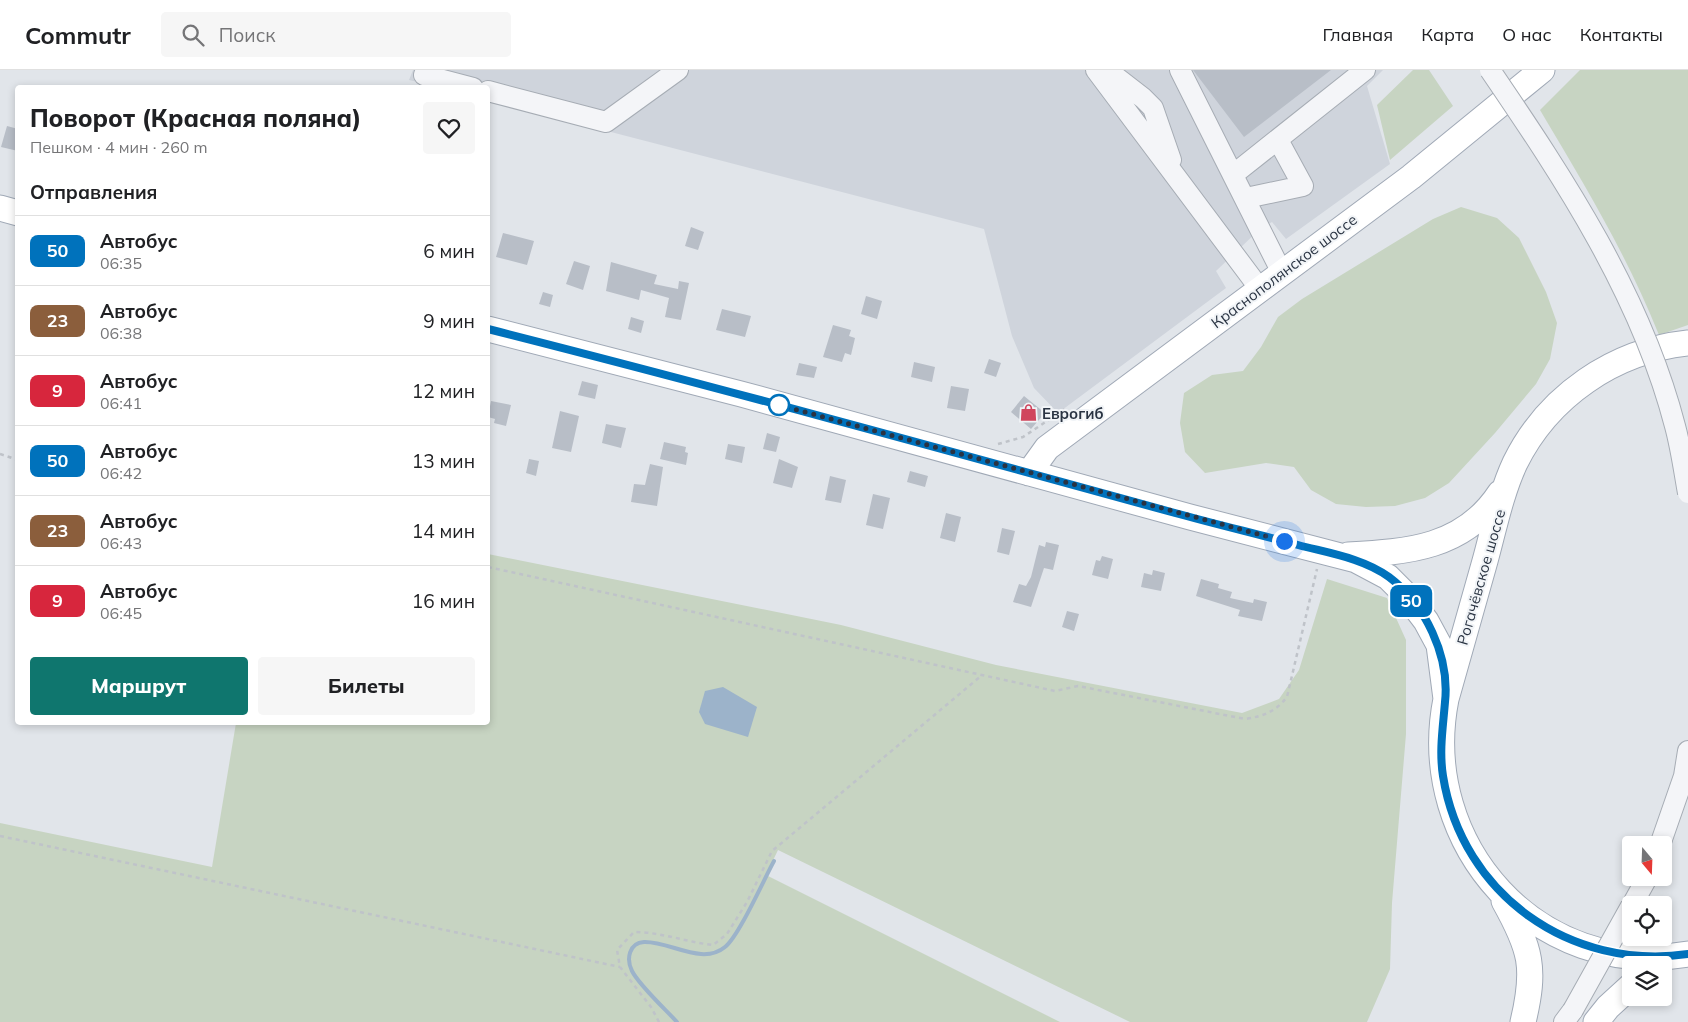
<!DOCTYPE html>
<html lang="ru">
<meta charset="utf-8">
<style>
:root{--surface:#fff;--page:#f6f6f6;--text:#202124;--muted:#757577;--line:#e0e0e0;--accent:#0f766e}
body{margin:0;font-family:Mulish,sans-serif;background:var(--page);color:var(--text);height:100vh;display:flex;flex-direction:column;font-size:19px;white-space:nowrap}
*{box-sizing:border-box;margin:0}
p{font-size:16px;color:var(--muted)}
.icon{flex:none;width:28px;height:28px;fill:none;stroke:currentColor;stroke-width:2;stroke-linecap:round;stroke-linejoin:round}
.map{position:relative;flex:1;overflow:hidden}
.panel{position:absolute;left:15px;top:15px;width:475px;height:640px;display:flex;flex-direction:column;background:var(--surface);border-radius:5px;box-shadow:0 2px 8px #0003}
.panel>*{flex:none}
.badge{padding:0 10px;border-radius:8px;font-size:18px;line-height:32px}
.needle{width:32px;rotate:161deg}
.buttons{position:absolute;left:1622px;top:766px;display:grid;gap:10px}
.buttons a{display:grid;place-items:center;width:50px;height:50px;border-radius:5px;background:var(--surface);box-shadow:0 2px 8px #0003;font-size:25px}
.you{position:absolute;width:25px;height:25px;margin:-12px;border:4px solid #fff;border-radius:50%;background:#1a73e8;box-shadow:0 0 0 8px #1a73e833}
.map>.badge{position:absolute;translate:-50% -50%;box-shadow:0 0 0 2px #fff}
h2{padding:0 15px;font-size:19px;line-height:45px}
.round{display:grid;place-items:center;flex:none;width:52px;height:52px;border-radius:5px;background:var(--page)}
.head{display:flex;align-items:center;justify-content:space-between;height:85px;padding:0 15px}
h1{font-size:24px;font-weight:800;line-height:38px}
.primary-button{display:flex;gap:10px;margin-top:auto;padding:10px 15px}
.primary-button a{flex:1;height:58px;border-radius:5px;background:var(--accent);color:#fff;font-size:20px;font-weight:800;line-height:58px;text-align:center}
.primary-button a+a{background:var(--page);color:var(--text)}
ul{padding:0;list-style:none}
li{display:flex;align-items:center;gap:15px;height:70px;padding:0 15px;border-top:1px solid var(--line)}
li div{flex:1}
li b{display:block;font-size:19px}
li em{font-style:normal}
li .badge{min-width:55px;font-weight:700;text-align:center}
header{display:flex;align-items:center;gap:30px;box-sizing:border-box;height:70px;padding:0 25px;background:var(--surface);border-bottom:1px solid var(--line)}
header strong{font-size:24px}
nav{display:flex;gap:28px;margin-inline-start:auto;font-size:18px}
.search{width:350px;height:45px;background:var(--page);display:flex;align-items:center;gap:12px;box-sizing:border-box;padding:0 18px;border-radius:5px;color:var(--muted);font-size:19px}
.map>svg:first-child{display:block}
.built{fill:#cfd4dc}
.green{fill:#c7d4c2}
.water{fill:#9cb3ca}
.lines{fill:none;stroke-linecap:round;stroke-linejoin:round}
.stream{stroke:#9cb3ca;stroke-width:4}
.building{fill:#b8bec7}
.minor-casing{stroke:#a6acb4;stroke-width:22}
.major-casing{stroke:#a0a9b6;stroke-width:27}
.path{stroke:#bfc3c9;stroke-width:2.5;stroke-dasharray:4 4;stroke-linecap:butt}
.minor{stroke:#f4f5f8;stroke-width:20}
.major{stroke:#fff;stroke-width:25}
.minor-bridge-casing{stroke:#a6acb4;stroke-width:22;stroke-linecap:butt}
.minor-bridge{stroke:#f4f5f8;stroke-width:20}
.line-casing{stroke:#fff;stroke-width:11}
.line{stroke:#0072bc;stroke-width:8}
.walk{stroke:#293342;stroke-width:5;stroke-dasharray:0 9}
.stop-dot{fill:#fff;stroke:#0072bc;stroke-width:2.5}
.labels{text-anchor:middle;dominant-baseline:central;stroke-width:4;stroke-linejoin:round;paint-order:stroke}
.street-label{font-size:15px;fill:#293342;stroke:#f1f4f7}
.poi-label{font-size:15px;font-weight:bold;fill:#293342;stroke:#f1f4f7;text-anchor:start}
</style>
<header>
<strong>Commutr</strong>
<div class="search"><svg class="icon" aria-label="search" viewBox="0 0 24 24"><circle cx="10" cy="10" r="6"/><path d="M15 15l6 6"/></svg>Поиск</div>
<nav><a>Главная</a><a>Карта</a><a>О нас</a><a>Контакты</a></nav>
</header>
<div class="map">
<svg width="1688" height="952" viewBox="0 0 1688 952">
<rect width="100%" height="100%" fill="#e1e5ea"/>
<path class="built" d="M413 0H1383L1367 16 1390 94 1286 169 1272 152 1261 158 1216 201 1226 218 1058 343 1034 318 1012 266 984 159 488 30V18L439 17 409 10Z"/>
<path class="green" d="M1413 0H1429L1453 36 1390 90 1377 35Z
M1580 0H1688V255L1659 265C1626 183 1585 116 1540 40Z
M1461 137 1497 148 1519 168 1546 222 1557 253 1550 289 1536 314 1495 363 1449 413 1425 428 1395 436 1366 437 1336 434 1311 420 1294 397 1266 393 1205 403 1185 382 1180 353 1184 323 1212 305 1243 301 1261 277 1278 247 1302 229 1433 149Z
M488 484 841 555 996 595 1242 643 1279 629 1299 600 1327 509 1387 528 1406 570V664L1392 833 1390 899 1367 952H1130L778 780 766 805 1060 952H0V753L212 797 236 653 488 652Z"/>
<path class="water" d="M723 617 757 637 748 667 705 654 699 642 705 621Z"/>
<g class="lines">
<path class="stream" d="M677 952C665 939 639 915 632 901 626 889 629 873 644 872 670 871 702 896 725 877 739 866 764 809 774 791"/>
</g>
<path class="building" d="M1193 0H1331L1244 67Z
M7 56 18 59V81L1 77Z
M691 157 704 162 698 180 685 176Z
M503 163 534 171 527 195 496 187Z
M574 191 590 196 583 220 566 214Z
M611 192 657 205 654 214 678 219 679 211 689 213 681 250 665 247 669 228 641 220 639 230 606 221Z
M543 222 553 225 550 237 539 234Z
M866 226 882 231 877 249 861 244Z
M722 239 751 246 745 267 716 260Z
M631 247 644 251 641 263 628 259Z
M833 255 851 260 849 266 855 268 851 285 845 283 842 292 823 287Z
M989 289 1001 293 996 307 984 303Z
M914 292 935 297 932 312 911 307Z
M799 293 817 297 814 308 796 305Z
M582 311 598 315 595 329 578 325Z
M951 316 969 319 965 341 947 338Z
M1024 326 1045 343 1031 359 1011 342Z
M491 331 511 335 506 356 494 353 495 349 488 347Z
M560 341 579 346 571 382 552 378Z
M606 354 626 358 621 378 602 373Z
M767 363 780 367 776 382 763 379Z
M664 372 686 377 685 382 688 383 686 395 660 389Z
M728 374 745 377 742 393 725 389Z
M529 389 539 391 536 406 526 403Z
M779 389 798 397 792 418 773 413Z
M650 394 663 397 657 436 631 432 634 414 645 415Z
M910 401 928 406 925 417 907 412Z
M830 406 846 410 841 433 825 430Z
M873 424 890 428 883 459 866 455Z
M946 443 961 447 955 472 940 468Z
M1002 458 1015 461 1009 485 997 482Z
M1046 472 1059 475 1053 500 1044 498 1031 537 1013 532 1019 514 1026 516 1031 507 1039 475 1045 477Z
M1102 486 1113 489 1108 509 1092 505 1096 490 1100 491Z
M1153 500 1165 503 1161 521 1141 517 1144 503 1152 505Z
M1201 509 1219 514 1218 518 1232 522 1230 528 1253 533 1254 529 1267 532 1262 551 1238 546 1240 540 1196 526Z
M1067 541 1079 544 1074 561 1062 557Z"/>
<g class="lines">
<defs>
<path id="minor" d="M426 0 424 5 473 18
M1096 0 1260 219
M1107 0 1143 28 1153 38 1171 90
M1180 0 1282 203
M488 21 606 52 678 0
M1234 104 1365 0
M1246 128 1303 116 1278 70
M1660 775 1684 706 1688 681
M1632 835 1647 808
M1564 952 1573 940"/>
<path id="major" d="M0 138 18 143
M488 259 741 324 1190 447 1356 490 1388 507 1407 526 1426 551 1439 575 1446 629
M1688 273C1614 281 1548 326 1515 393 1501 423 1494 458 1485 491 1472 537 1459 583 1446 629 1417 775 1538 910 1688 884
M1029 403 1047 378 1411 107 1542 0
M1348 485C1408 482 1464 478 1500 423
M1504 831C1531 879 1536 898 1523 952
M1596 952 1608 937 1631 916"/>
</defs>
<use href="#minor" class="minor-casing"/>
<use href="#major" class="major-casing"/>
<path class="path" d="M998 374 1023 367 1065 339
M0 384 18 390
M488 497 1055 621 1078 616 1245 649C1264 646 1275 642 1287 627L1317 499
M0 766 620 897
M659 952 651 937 620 897 617 880 634 862C661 862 686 872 713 875L727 864 747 832 772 781 981 606"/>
<use href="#minor" class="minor"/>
<use href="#major" class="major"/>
<defs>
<path id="minor-bridge" d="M1490 0C1565 110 1641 225 1675 356 1681 378 1684 401 1688 423
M1573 940 1631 836"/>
</defs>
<use href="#minor-bridge" class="minor-bridge-casing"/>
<use href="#minor-bridge" class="minor-bridge"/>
</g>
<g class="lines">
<defs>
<path id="line" d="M488 259C717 317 946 380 1175 443 1215 454 1257 464 1298 475 1328 483 1363 488 1389 507 1425 534 1450 586 1445 632 1443 657 1439 681 1443 706 1462 825 1571 901 1688 884"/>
</defs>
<use href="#line" class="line-casing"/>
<use href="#line" class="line"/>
<path class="walk" d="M779 335 1284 471"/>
</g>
<defs>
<symbol id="shop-bare" viewBox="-9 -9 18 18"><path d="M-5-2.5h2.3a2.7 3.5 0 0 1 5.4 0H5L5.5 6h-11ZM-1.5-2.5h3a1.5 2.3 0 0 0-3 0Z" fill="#d0455d" stroke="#f1f4f7" stroke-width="2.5" paint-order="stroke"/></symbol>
</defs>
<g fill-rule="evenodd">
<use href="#shop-bare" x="1016" y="330" width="25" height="25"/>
</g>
<circle class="stop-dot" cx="779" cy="335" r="10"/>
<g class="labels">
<g class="street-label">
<text transform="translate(1284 201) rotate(-37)">Краснополянское шоссе</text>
<text transform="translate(1481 507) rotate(-74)">Рогачёвское шоссе</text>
</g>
<g class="poi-label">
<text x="1042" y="343">Еврогиб</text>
</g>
</g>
</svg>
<div class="buttons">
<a><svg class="needle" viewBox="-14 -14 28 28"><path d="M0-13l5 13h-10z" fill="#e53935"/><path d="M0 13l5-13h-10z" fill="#757577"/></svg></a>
<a><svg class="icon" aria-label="locate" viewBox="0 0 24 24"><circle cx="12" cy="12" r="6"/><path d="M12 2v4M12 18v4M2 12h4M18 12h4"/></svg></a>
<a><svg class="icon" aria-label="layers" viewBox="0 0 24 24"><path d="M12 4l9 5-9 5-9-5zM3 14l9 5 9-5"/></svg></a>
</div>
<div class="you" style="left:1284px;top:471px"></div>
<b class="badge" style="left:1411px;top:531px;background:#0072bc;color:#fff">50</b>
<section class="panel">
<div class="head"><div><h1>Поворот (Красная поляна)</h1><p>Пешком · 4 мин · 260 m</p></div><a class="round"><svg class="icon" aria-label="heart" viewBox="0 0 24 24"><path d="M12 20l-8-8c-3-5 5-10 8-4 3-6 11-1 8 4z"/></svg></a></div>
<h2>Отправления</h2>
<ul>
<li><span class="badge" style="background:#0072bc;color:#fff">50</span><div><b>Автобус</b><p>06:35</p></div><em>6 мин</em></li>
<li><span class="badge" style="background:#8b5e3c;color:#fff">23</span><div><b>Автобус</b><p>06:38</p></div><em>9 мин</em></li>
<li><span class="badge" style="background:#d7263d;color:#fff">9</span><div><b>Автобус</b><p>06:41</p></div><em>12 мин</em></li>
<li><span class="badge" style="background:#0072bc;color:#fff">50</span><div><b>Автобус</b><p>06:42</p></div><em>13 мин</em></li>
<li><span class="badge" style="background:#8b5e3c;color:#fff">23</span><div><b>Автобус</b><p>06:43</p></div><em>14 мин</em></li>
<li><span class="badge" style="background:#d7263d;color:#fff">9</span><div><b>Автобус</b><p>06:45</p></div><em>16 мин</em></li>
</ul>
<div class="primary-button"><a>Маршрут</a><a>Билеты</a></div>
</section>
</div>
